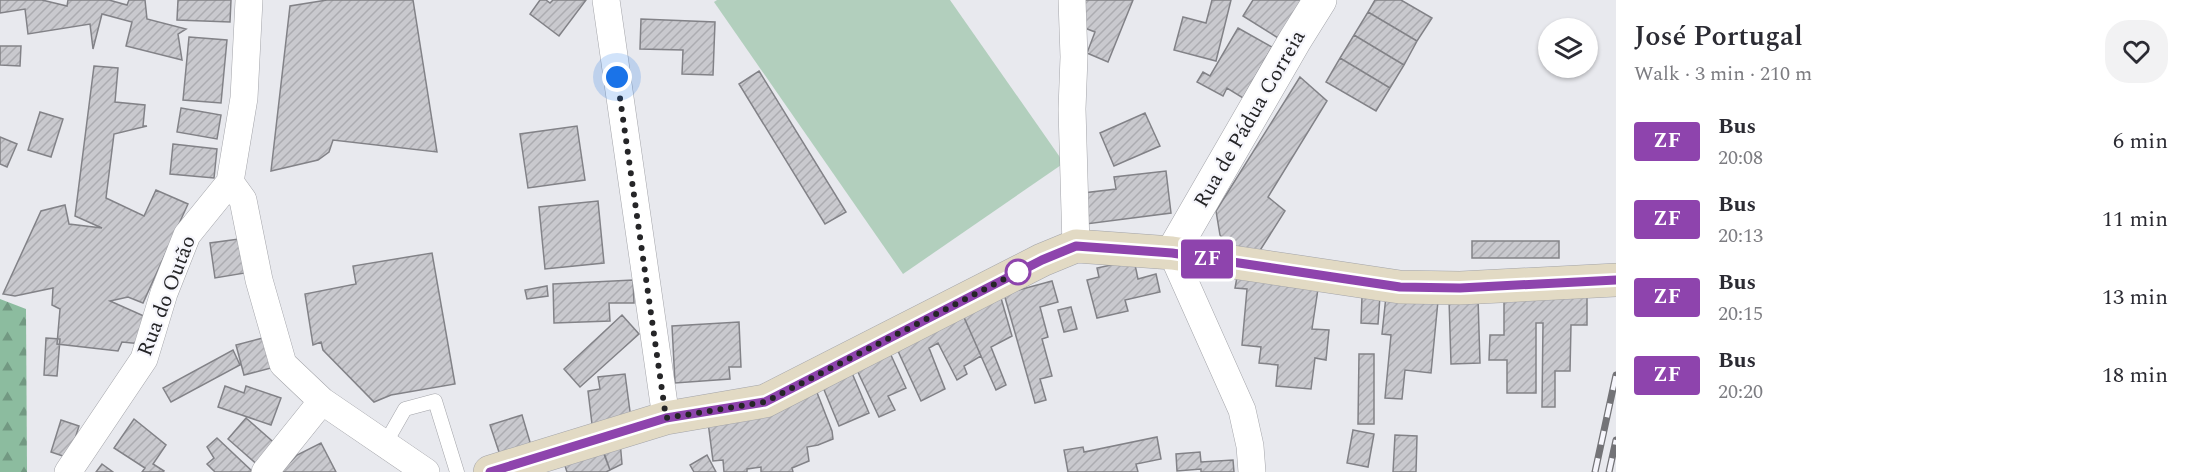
<!DOCTYPE html>
<meta charset="utf-8">
<style>
:root{--surface:#fff;--page:#f2f2f3;--text:#2b2b33;--muted:#7c7c81}
body{margin:0;font-family:Spectral,serif;background:var(--page);color:var(--text);height:100vh;display:flex;flex-direction:column;font-size:22px;white-space:nowrap}
*{box-sizing:border-box;margin:0}
p{font-size:20px;color:var(--muted)}
.icon{flex:none;width:33px;height:33px;fill:none;stroke:currentColor;stroke-width:2;stroke-linecap:round;stroke-linejoin:round}
.map{position:relative;flex:1;overflow:hidden}
.drawer{display:flex;flex-direction:column;background:var(--surface);width:570px}
.drawer>*{flex:none}
.badge{padding:0 12px;border-radius:4px;font-size:21px;line-height:39px}
.fabs{position:absolute;left:1538px;top:18px;display:grid;gap:12px}
.fabs a{display:grid;place-items:center;width:60px;height:60px;border-radius:50%;background:var(--surface);box-shadow:0 2px 4px #0004;font-size:30px}
.you{position:absolute;width:30px;height:30px;margin:-15px;border:4px solid #fff;border-radius:50%;background:#1a73e8;box-shadow:0 0 0 9px #1a73e833}
.map>.badge{position:absolute;translate:-50% -50%;box-shadow:0 0 0 3px #fff}
.round{display:grid;place-items:center;flex:none;width:63px;height:63px;border-radius:24px;background:var(--page)}
.summary{display:flex;align-items:center;justify-content:space-between;height:102px;padding:0 18px}
h1{font-size:28px;font-weight:600;line-height:45px}
ul{padding:0;list-style:none}
li{display:flex;align-items:center;gap:18px;height:78px;padding:0 18px}
li div{flex:1}
li b{display:block;font-size:22px}
li em{font-style:normal}
li .badge{min-width:66px;font-weight:700;text-align:center}
main{display:flex;flex:1;min-height:0}
.map>svg:first-child{display:block}
.grass{fill:#b2cfbd}
.forest{fill:url(#forest-firs)}
.building{fill:url(#building-hatch);stroke:#828287;stroke-width:1.5}
.lines{fill:none;stroke-linecap:round;stroke-linejoin:round}
.service-casing{stroke:#a3a4a9;stroke-width:15}
.minor-casing{stroke:#a3a4a9;stroke-width:28}
.tertiary-casing{stroke:#a3a4a9;stroke-width:34}
.secondary-casing{stroke:#a3a4a9;stroke-width:34}
.service{stroke:#fff;stroke-width:14}
.minor{stroke:#fff;stroke-width:27}
.tertiary{stroke:#fff;stroke-width:33}
.secondary{stroke:#e2dac4;stroke-width:33}
.rail-casing{stroke:#737377;stroke-width:7}
.rail{stroke:#f6f6fc;stroke-width:4.5;stroke-dasharray:14;stroke-linecap:butt}
.line-casing{stroke:#fff;stroke-width:14}
.line{stroke:#8e44ad;stroke-width:9}
.walk{stroke:#252527;stroke-width:6;stroke-dasharray:0 10.8}
.stop-dot{fill:#fff;stroke:#8e44ad;stroke-width:3}
.labels{text-anchor:middle;dominant-baseline:central;stroke-width:4.5;stroke-linejoin:round;paint-order:stroke}
.street-label{font-size:21px;fill:#252527;stroke:#f6f6fc}
</style>
<main>
<div class="map">
<svg width="1616" height="472" viewBox="0 0 1616 472">
<defs>
<pattern id="forest-firs" width="22" height="20" patternUnits="userSpaceOnUse" patternTransform="scale(1.5)"><rect width="22" height="20" fill="#8cbc9f"/><path d="M5 1l3.5 6h-7zM16 11l3.5 6h-7z" fill="#729982"/></pattern>
<pattern id="building-hatch" width="6" height="6" patternUnits="userSpaceOnUse" patternTransform="scale(1.5)"><rect width="6" height="6" fill="#c9c9ce"/><path d="M-1 1l2-2M0 6l6-6M5 7l2-2" fill="none" stroke="#acacb1"/></pattern>
</defs>
<rect width="100%" height="100%" fill="#e8e9ee"/>
<path class="grass" d="M717 0H950L1064 163 903 274 714 2Z"/>
<path class="forest" d="M0 299 26 309 27 472H0Z"/>
<path class="building" d="M0 0H42L67 6 68 0H109L127 5 129 0H145L147 19 186 29 178 34 182 60 126 46 132 22 102 14 93 49 90 24 28 34 25 9 0 13Z
M178 0H231L230 22 177 20Z
M327 0H413L437 152 333 140 329 152 318 160 271 171 290 6Z
M540 0H546L550 3 553 0H586L559 36 530 14Z
M1081 0H1133L1108 62 1087 53 1095 32 1072 23Z
M1212 0H1231L1216 61 1174 50 1183 17 1206 23Z
M1253 0H1302L1278 38 1243 16Z
M1375 0H1401L1432 18 1417 41 1368 12Z
M1368 12 1417 41 1404 65 1354 35Z
M641 19 715 22 713 75 682 74 683 50 640 49Z
M1238 28 1272 47 1243 98 1227 88 1223 96 1197 82 1203 72 1210 76Z
M1354 35 1404 65 1390 88 1340 58Z
M189 37 227 40 221 103 183 100Z
M0 46H21L20 66 0 65Z
M1340 58 1390 88 1376 111 1326 82Z
M94 66 118 68 115 102 145 105 143 126H147L114 134 106 198 144 216 156 190 188 204 143 303 128 297 110 301 146 317 142 344 122 342 118 351 57 344 60 309 52 305 53 288 15 296 3 294 41 211 65 205 69 224 102 228 75 216Z
M759 71 846 212 825 224 739 84Z
M1300 77 1327 101 1268 197 1285 211 1259 252 1237 249 1225 242 1220 235 1216 211Z
M181 108 221 115 217 139 177 132Z
M40 112 63 119 51 157 28 150Z
M1145 113 1160 146 1114 166 1100 133Z
M577 126 585 180 528 188 520 134Z
M0 137 17 144 7 167 0 164Z
M173 144 217 149 214 178 170 174Z
M1166 171 1171 213 1086 224 1083 193 1116 189 1114 177Z
M598 201 604 263 545 269 539 207Z
M246 238 251 272 215 278 210 243Z
M1472 241H1559V258H1472Z
M432 253 455 384 391 395 374 402 323 350 321 342 313 345 305 294 356 284 353 266Z
M1134 260 1138 279 1156 274 1160 292 1125 300 1128 311 1097 318 1087 280 1099 277 1097 268Z
M1237 277 1318 289 1312 329 1329 330 1326 360 1315 358 1311 389 1276 386 1278 365 1259 363 1261 347 1242 345 1247 289 1235 288Z
M633 280 634 303H609L610 321 554 323 553 284Z
M1052 281 1058 302 1040 307 1048 337 1042 339 1052 376 1040 379 1046 400 1035 403 1004 294Z
M547 286 548 296 527 299 525 290Z
M1362 296H1380L1378 324 1361 323Z
M1386 296 1438 301 1431 373 1405 370 1402 399 1385 398 1391 335 1382 334Z
M1504 296 1587 297V325H1571L1570 371H1555V407H1542L1543 323H1536V393H1507V360H1489L1490 335H1504Z
M1001 298 1012 336 991 347 1006 385 996 390 962 313Z
M1478 298 1480 363 1451 364 1449 299Z
M1071 307 1077 329 1064 332 1058 310Z
M622 315 639 334 580 387 564 369Z
M963 315 981 356 964 366 967 374 957 380 938 343 929 348 945 389 921 401 898 351Z
M739 322 741 367H729L730 379 675 383 672 326Z
M46 338 60 339 57 376 44 375Z
M263 338 271 368 244 375 236 345Z
M233 350 240 365 171 402 163 388Z
M890 353 906 388 888 396 895 410 879 417 856 368Z
M1359 354H1374V424H1358Z
M852 373 869 413 839 426 822 385Z
M625 374 631 419 592 424 588 391 600 389 598 377Z
M225 386 244 393 246 386 281 398 271 425 218 407Z
M816 390 832 431 833 439 818 445 807 447 809 461 792 468 793 472H761V467L747 469V472H724L723 460 713 461 708 422Z
M522 415 532 449 501 458 490 425Z
M246 418 279 447 261 468 228 439Z
M134 419 166 445 153 464 164 471 163 472H142L145 468 114 448Z
M61 420 79 426 69 458 51 452Z
M1353 430 1374 434 1368 467 1347 463Z
M1395 435 1417 436 1416 472H1393Z
M1157 437 1161 459 1136 464 1138 472H1068L1064 450 1083 447 1084 452Z
M217 438 253 472H215L207 464 214 458 207 447Z
M620 441 622 464 610 470 602 449Z
M321 443 336 472H281L297 455Z
M602 447 610 470 606 472H567L564 463Z
M1200 452 1201 462 1233 460 1234 472H1201V469L1177 471 1176 454Z
M707 455 716 472H694L690 465Z
M102 464 113 472H96Z"/>
<g class="lines">
<defs>
<path id="service" d="M385 444 405 409 435 401 457 472"/>
<path id="minor" d="M606 0 666 418
M1072 0 1074 57 1072 109 1076 246
M230 182 243 200 259 280 283 364 322 401 426 472
M1172 253 1242 410 1250 446 1252 472
M68 472 144 359 164 293 187 235 230 182 244 98 249 0
M265 472 322 401"/>
<path id="tertiary" d="M1172 253 1295 40 1320 0"/>
<path id="secondary" d="M490 472 666 418 765 401 1042 260 1076 246 1172 253 1400 287 1460 288 1616 280"/>
</defs>
<use href="#service" class="service-casing"/>
<use href="#minor" class="minor-casing"/>
<use href="#tertiary" class="tertiary-casing"/>
<use href="#secondary" class="secondary-casing"/>
<use href="#service" class="service"/>
<use href="#minor" class="minor"/>
<use href="#tertiary" class="tertiary"/>
<use href="#secondary" class="secondary"/>
<defs>
<path id="rail" d="M1595 472 1616 375
M1609 472 1616 440"/>
</defs>
<use href="#rail" class="rail-casing"/>
<use href="#rail" class="rail"/>
</g>
<g class="lines">
<defs>
<path id="line" d="M490 472 666 418 765 402 1042 260 1076 246 1172 253 1400 287 1460 288 1616 280"/>
</defs>
<use href="#line" class="line-casing"/>
<use href="#line" class="line"/>
<path class="walk" d="M617 77 666 418 765 402 1020 271 1018 272"/>
</g>
<circle class="stop-dot" cx="1018" cy="272" r="12"/>
<g class="labels">
<g class="street-label">
<text transform="translate(1250 119) rotate(-60)">Rua de Pádua Correia</text>
<text transform="translate(167 296) rotate(-69)">Rua do Outão</text>
</g>
</g>
</svg>
<div class="fabs">
<a><svg class="icon" aria-label="layers" viewBox="0 0 24 24"><path d="M12 4l9 5-9 5-9-5zM3 14l9 5 9-5"/></svg></a>
</div>
<div class="you" style="left:617px;top:77px"></div>
<b class="badge" style="left:1207px;top:259px;background:#8e44ad;color:#fff">ZF</b>
</div>
<section class="drawer">
<div class="summary"><div><h1>José Portugal</h1><p>Walk · 3 min · 210 m</p></div><a class="round"><svg class="icon" aria-label="heart" viewBox="0 0 24 24"><path d="M12 20l-8-8c-3-5 5-10 8-4 3-6 11-1 8 4z"/></svg></a></div>
<ul>
<li><span class="badge" style="background:#8e44ad;color:#fff">ZF</span><div><b>Bus</b><p>20:08</p></div><em>6 min</em></li>
<li><span class="badge" style="background:#8e44ad;color:#fff">ZF</span><div><b>Bus</b><p>20:13</p></div><em>11 min</em></li>
<li><span class="badge" style="background:#8e44ad;color:#fff">ZF</span><div><b>Bus</b><p>20:15</p></div><em>13 min</em></li>
<li><span class="badge" style="background:#8e44ad;color:#fff">ZF</span><div><b>Bus</b><p>20:20</p></div><em>18 min</em></li>
</ul>
</section>
</main>
